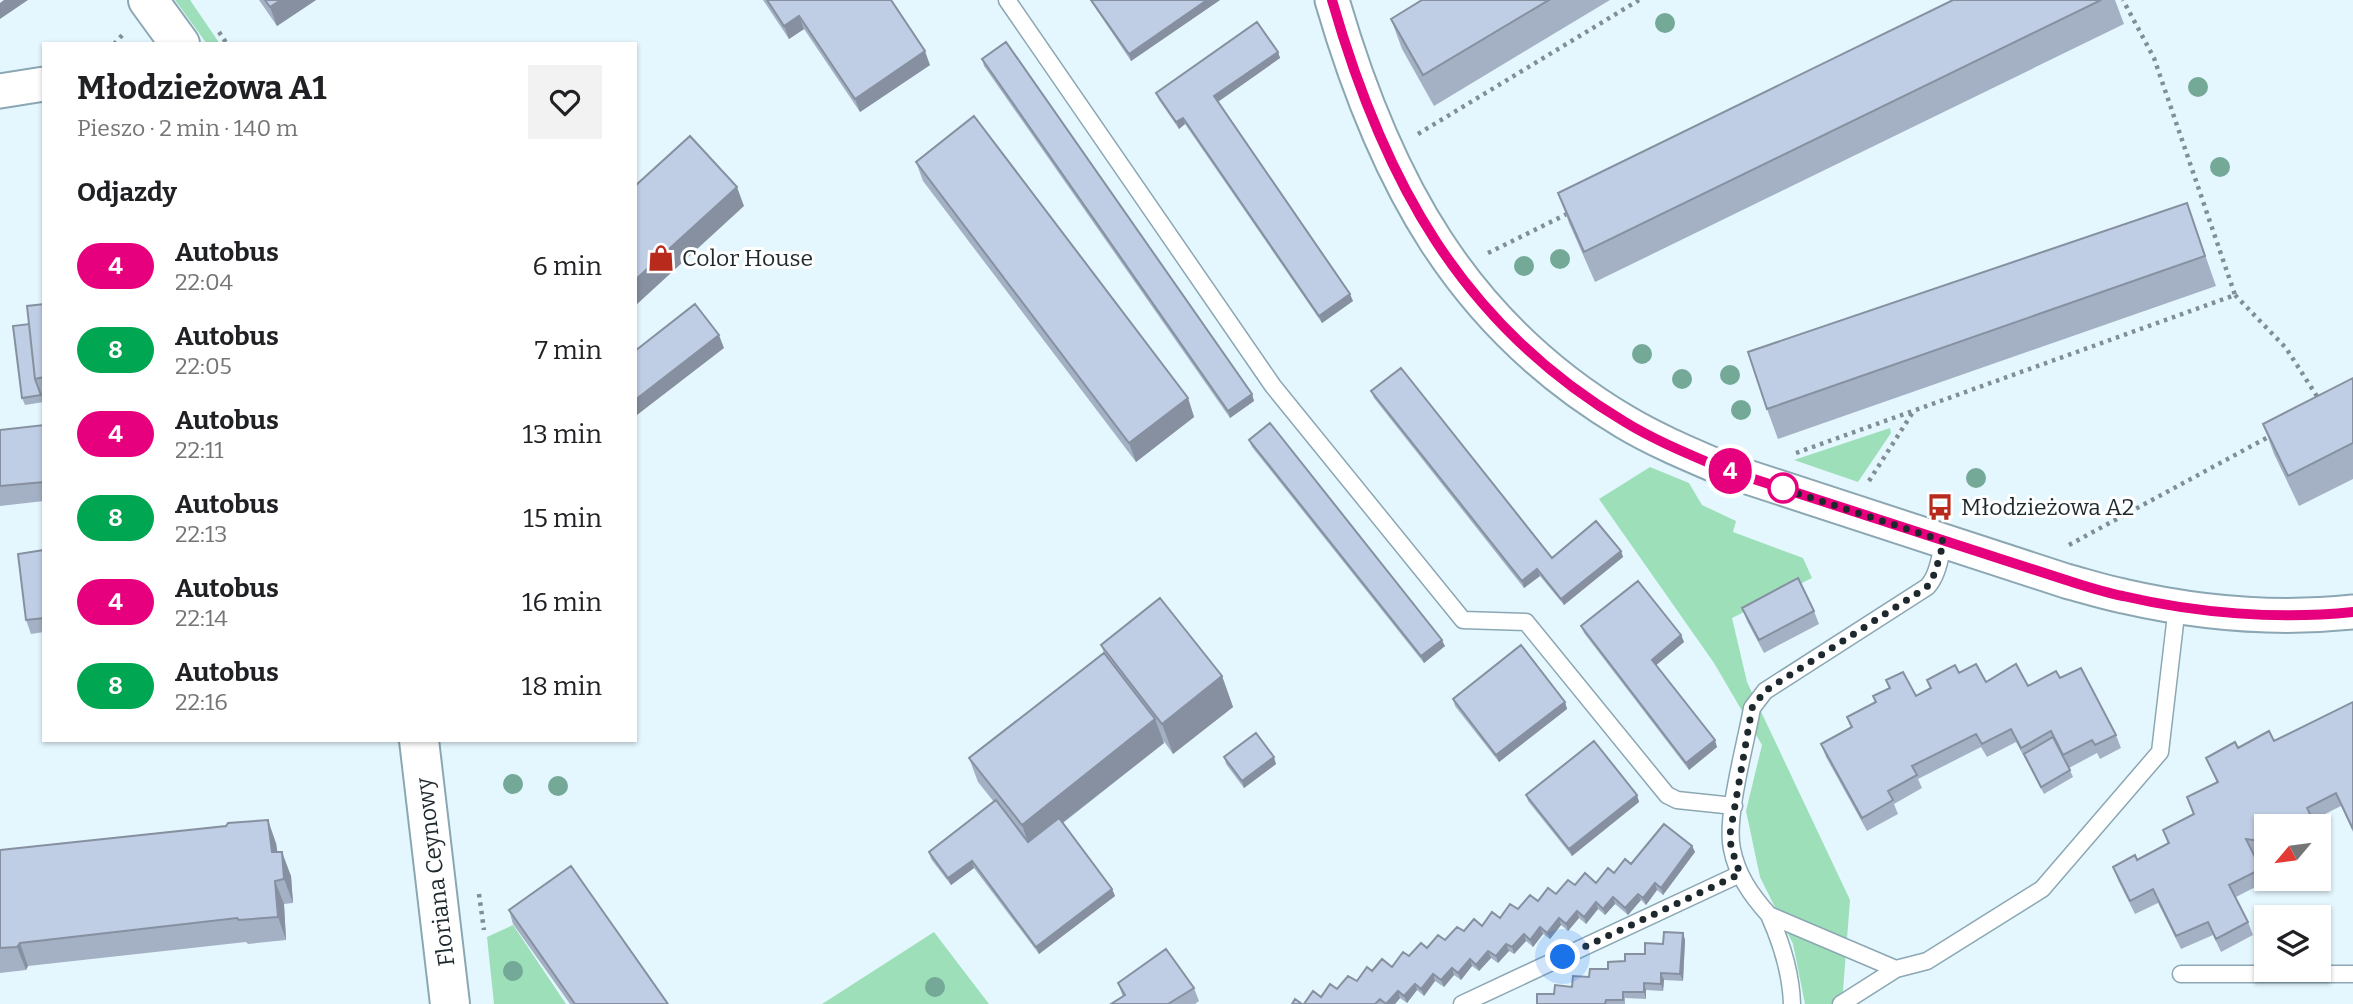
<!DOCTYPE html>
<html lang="pl">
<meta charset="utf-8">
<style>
:root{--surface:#fff;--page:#f2f2f2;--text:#202124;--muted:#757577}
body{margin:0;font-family:Bitter,serif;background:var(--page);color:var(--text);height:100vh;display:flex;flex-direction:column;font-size:26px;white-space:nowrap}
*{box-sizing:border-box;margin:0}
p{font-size:23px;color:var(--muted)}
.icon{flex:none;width:38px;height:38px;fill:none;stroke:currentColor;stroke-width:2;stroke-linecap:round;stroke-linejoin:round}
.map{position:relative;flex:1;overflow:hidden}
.drawer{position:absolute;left:42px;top:42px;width:595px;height:700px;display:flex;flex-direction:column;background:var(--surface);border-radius:0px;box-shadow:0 2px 5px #0004}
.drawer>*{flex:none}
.badge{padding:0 14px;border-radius:23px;font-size:24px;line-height:46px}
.needle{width:46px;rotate:241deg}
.controls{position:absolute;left:2254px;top:814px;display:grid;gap:14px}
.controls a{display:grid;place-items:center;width:77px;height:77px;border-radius:0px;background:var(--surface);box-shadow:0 2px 5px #0004;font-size:35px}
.you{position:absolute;width:35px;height:35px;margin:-18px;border:5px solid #fff;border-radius:50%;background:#1a73e8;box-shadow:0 0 0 10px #1a73e833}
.map>.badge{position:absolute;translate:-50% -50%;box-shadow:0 0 0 4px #fff}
h2{padding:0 35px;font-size:26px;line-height:63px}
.round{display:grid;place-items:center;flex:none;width:74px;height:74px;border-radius:0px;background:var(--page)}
.headline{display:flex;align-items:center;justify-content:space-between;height:119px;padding:0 35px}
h1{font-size:33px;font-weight:700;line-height:52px}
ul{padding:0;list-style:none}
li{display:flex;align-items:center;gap:21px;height:84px;padding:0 35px}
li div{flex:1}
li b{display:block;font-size:26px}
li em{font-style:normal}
li .badge{min-width:77px;font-weight:700;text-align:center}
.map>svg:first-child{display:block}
.green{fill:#9ddfb9}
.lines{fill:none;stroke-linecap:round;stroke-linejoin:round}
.service-casing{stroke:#8ba7b3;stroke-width:19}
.minor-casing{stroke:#8ba7b3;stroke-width:37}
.tertiary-casing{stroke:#8ba7b3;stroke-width:42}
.path{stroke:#818f95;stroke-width:4.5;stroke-dasharray:3.5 5;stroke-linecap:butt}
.service{stroke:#fff;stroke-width:16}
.minor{stroke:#fff;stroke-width:33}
.tertiary{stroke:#fff;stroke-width:38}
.tree{fill:#74a897}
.wall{fill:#a4b1c5}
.shaded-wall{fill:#8690a0}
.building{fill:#bfcee5;stroke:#8690a0;stroke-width:2}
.line-casing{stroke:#fff;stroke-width:16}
.line{stroke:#e6007e;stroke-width:10}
.walk{stroke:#1e292e;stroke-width:7;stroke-dasharray:0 12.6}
.stop-dot{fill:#fff;stroke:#e6007e;stroke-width:3.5}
.labels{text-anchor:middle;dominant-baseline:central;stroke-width:6;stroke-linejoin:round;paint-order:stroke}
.poi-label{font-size:23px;fill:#1e292e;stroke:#fff;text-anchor:start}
.street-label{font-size:23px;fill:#1e292e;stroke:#fff}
</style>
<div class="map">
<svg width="2353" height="1004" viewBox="0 0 2353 1004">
<rect width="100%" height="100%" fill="#e5f7fe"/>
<path class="green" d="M175 0H190L220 44H207Z
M1890 428 1891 433 1858 482 1794 460Z
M1650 467 1689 483 1702 505 1736 521 1733 532 1803 558 1812 578 1732 618 1747 682 1850 900 1842 1004H1805L1793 944 1760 877 1746 811 1762 745 1714 663 1599 499Z
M513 925 566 1004H494L487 937Z
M934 932 989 1004H822Z"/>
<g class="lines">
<defs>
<path id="service" d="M1007 0 1273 386 1463 620 1526 622 1667 795 1677 800 1734 806
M1944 541C1940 556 1938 576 1927 587L1765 691 1752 708C1746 743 1725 817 1732 849 1737 875 1751 895 1769 915L1896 969 1927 961 2042 889 2160 752 2177 606
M1769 915C1782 944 1791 972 1792 1004
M2181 974H2353
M1462 1004 1740 874
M1841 1004 1896 969"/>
<path id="minor" d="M1332 0C1384 179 1460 324 1625 422 1657 441 1691 455 1726 470L2066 581C2085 586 2103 592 2123 596 2197 613 2277 620 2353 612
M0 91 44 84"/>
<path id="tertiary" d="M148 0 180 44
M419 740 450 1004"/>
</defs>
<use href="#service" class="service-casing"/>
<use href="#minor" class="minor-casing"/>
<use href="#tertiary" class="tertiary-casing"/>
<path class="path" d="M219 32 227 44
M114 44 125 32
M1418 134 1639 0
M1488 253 1571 212
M2235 295 2286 348 2320 401
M1796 453 2235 295 2154 58 2123 0
M1869 481 1913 412
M2069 545 2270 436
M479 894 484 930"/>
<use href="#service" class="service"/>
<use href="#minor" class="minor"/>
<use href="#tertiary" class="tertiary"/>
</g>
<g class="tree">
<circle cx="1665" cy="23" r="10"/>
<circle cx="2198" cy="87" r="10"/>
<circle cx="2220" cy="167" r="10"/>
<circle cx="1560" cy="259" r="10"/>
<circle cx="1524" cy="266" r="10"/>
<circle cx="1642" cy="354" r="10"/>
<circle cx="1730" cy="375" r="10"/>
<circle cx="1682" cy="379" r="10"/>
<circle cx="1741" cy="410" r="10"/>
<circle cx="1976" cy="478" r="10"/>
<circle cx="513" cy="784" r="10"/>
<circle cx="558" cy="786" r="10"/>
<circle cx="513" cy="971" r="10"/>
<circle cx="935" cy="987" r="10"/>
</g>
<path class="wall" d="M259 0H316L277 26Z
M763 0H891L930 65 860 112 804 29 789 39Z
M1090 0H1220L1131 61Z
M1422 0H1610L1434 106 1402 49 1391 19Z
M1953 0H2115L2124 24 1595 282 1569 223 1558 193Z
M1278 52 1280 58 1218 102 1353 301 1322 323 1185 124 1179 129 1159 100 1156 93Z
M982 59 1252 394 1254 401 1230 418 984 66Z
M916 162 1188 398 1194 417 1136 462 923 181Z
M2187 203 2216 286 1778 439 1767 409Z
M44 304V402L25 405 22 398Z
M2353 378V479L2299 506 2274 454 2263 424Z
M1371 391 1552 558 1621 551 1623 557 1564 605 1540 576 1524 588 1374 398Z
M44 425V501L0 506V430Z
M1249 440 1445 646 1424 663 1252 447Z
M44 550V632L31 634 26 620Z
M1742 608 1814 611 1819 624 1764 653 1747 621Z
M1581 626 1681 635 1684 642 1656 665 1717 747 1689 770 1584 633Z
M1101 645 1222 676 1233 707 1173 754 1163 740 1164 743 1063 823 1112 889 1115 896 1039 954 974 868 951 885 931 859 929 852 994 802 978 782 969 758 1104 653Z
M1959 673 1986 682 2028 686 2060 678 2116 735 2121 748 2100 759 2097 753 2069 768 2073 777 2044 794 2016 742 1987 757 1981 747 1918 779 1922 788 1894 804 1898 814 1867 831 1826 757 1821 744 1851 728 1847 717 1876 702 1873 696 1889 688 1886 680 1916 696 1931 688 1927 680Z
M1453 699 1565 702 1567 709 1499 762 1455 706Z
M2353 702V832L2341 806 2313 820 2266 826V854L2253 852 2265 882 2236 897 2248 922 2253 935 2221 952 2213 935 2181 949 2158 903 2135 914 2118 880 2113 867 2137 860 2168 844 2163 830 2193 814 2187 797 2217 783 2206 758 2238 748 2274 741Z
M1224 757 1276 764 1244 788 1226 764Z
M1526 795H1637L1639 802 1572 856 1528 801Z
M2319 832 2323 845 2319 847Z
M276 843 277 852 291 876 293 903 284 904 286 940 248 944 246 942 28 966 26 970 0 973V850Z
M1692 846 1695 852 1663 895 1657 890 1646 905 1641 900 1628 915 1615 904 1605 915 1598 909 1586 924 1579 918 1568 931 1561 925 1550 939 1543 934 1533 947 1526 941 1514 954 1509 951 1498 963 1491 958 1479 971 1472 966 1461 980 1454 975 1444 987 1435 981 1424 996 1417 990 1407 1003 1400 998 1395 1004H1304L1357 981 1372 971 1392 967 1409 956 1464 931 1482 926 1518 909 1556 894 1575 885 1596 883 1631 864Z
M509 910 668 1004H570L513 924Z
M1683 933 1685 940 1683 981 1664 980 1663 991 1646 990V999L1625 998V1004H1537L1554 994 1572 987 1589 977 1625 961 1645 954Z
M1118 983 1194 988 1199 1001 1195 1004H1111L1123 997Z"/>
<path class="shaded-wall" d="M4 0H28L0 19V3Z
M281 0H316L277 26 270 7Z
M1207 0H1220L1131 61 1129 54Z
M799 16 804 29 789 39 784 26Z
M925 51 930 65 860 112 855 99Z
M1278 52 1280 58 1216 103 1214 96Z
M1183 118 1185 124 1179 129 1176 122Z
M737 187 744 206 635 306V280Z
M1350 294 1353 301 1322 323 1319 316Z
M719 335 724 348 637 415 635 411V400Z
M1252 394 1254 401 1230 418 1228 411Z
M1188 398 1194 417 1136 462 1129 443Z
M1621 551 1623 557 1564 605 1561 599Z
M1537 569 1540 576 1524 588 1522 581Z
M1681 635 1684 642 1654 667 1652 660Z
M1442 640 1445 646 1424 663 1421 656Z
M1222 676 1233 707 1173 754 1162 724Z
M1565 702 1567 709 1499 762 1496 755Z
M1155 719 1164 743 1030 848 1022 825Z
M1715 740 1717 747 1689 770 1686 763Z
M1274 757 1276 764 1244 788 1242 781Z
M1637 795 1639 802 1572 856 1569 849Z
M268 820 276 843 281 876 272 852Z
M1692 846 1695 852 1663 895 1661 888Z
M282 852 291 876 293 903 284 879Z
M972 861 974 868 951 885 948 878Z
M275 881 284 904 286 940 278 917Z
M1655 883 1657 890 1646 905 1643 898Z
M1112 889 1115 896 1039 954 1036 947Z
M1638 894 1641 900 1628 915 1625 908Z
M1613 897 1615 904 1605 915 1603 909Z
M1596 902 1598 909 1586 924 1584 917Z
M1577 911 1579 918 1568 931 1566 924Z
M1559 918 1561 925 1550 939 1547 933Z
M1540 927 1543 934 1533 947 1530 940Z
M1683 933 1685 940 1683 981 1680 974Z
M1524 934 1526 941 1514 954 1512 947Z
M20 943 28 966 26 970 17 947Z
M1506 944 1509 951 1498 963 1496 956Z
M1488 951 1491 958 1479 971 1476 965Z
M1470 959 1472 966 1461 980 1458 973Z
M1452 968 1454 975 1444 987 1441 980Z
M1661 973 1664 980 1663 991 1661 984Z
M1433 974 1435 981 1424 996 1421 989Z
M1644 983 1646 990V999L1644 992Z
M1415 984 1417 990 1407 1003 1404 996Z
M1398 991 1400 998 1395 1004H1386Z"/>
<path class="building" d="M265 0H281L270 7Z
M767 0H891L925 51 855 99 799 16 784 26Z
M1091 0H1207L1129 54Z
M1422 0H1549L1423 75 1391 19Z
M1953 0H2101L1584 252 1558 193Z
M1257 22 1278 52 1214 96 1350 294 1319 316 1183 118 1176 122 1156 93Z
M1006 42 1252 394 1228 411 982 59Z
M974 116 1188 398 1129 443 916 162Z
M690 136 737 187 635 280V186Z
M2187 203 2205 256 1767 409 1748 352Z
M44 304V377L35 379 27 306Z
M695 304 719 335 635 400V351Z
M29 324 35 379 41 395 22 398 13 326Z
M1401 368 1552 558 1596 521 1621 551 1561 599 1537 569 1522 581 1371 391Z
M2353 378V443L2288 476 2263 424Z
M1270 423 1442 640 1421 656 1249 440Z
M44 425V482L0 486V430Z
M44 550V618L26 620 18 554Z
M1798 578 1814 611 1759 640 1742 608Z
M1638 581 1681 635 1652 660 1715 740 1686 763 1581 626Z
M1160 598 1222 676 1162 724 1101 645Z
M1521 645 1565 702 1496 755 1453 699Z
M1104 653 1155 719 1022 825 969 758Z
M1976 664 1986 682 2016 664 2028 686 2056 671 2060 678 2081 668 2116 735 2095 745 2092 740 2063 755 2051 731 2021 748 2011 729 1982 744 1976 734 1912 766 1917 775 1888 791 1893 800 1862 818 1821 744 1852 727 1847 717 1876 702 1873 696 1890 688 1886 680 1903 672 1916 696 1931 688 1927 680 1955 665 1959 673Z
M2353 702V829L2336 793 2307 808 2316 826H2266V838L2260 841 2246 839 2261 869 2229 885 2248 922 2216 939 2208 922 2176 936 2153 889 2130 901 2113 867 2135 855 2137 860 2169 843 2163 830 2194 814 2187 797 2218 782 2206 758 2235 742 2238 748 2269 731 2274 741Z
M1256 733 1274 757 1242 781 1224 757Z
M2053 737 2070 770 2041 787 2024 754Z
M1594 741 1637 795 1569 849 1526 795Z
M996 800 1028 842 1059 818 1112 889 1036 947 972 861 948 878 929 852Z
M268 820 272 852H282L284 879 275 881 278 917 239 920 237 918 20 943 17 947 0 948V850L226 826 228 823Z
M1664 824 1692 846 1661 888 1655 883 1643 898 1638 894 1625 908 1613 897 1603 909 1596 902 1584 917 1577 911 1566 924 1559 918 1547 933 1540 927 1530 940 1524 934 1512 947 1506 944 1496 956 1488 951 1476 965 1470 959 1458 973 1452 968 1441 980 1433 974 1421 989 1415 984 1404 996 1398 991 1386 1004 1380 999 1375 1004H1304L1313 991 1321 997 1330 984 1337 989 1348 976 1357 981 1367 967 1372 971 1382 959 1392 967 1403 952 1409 956 1421 943 1427 948 1438 935 1445 940 1457 927 1464 931 1474 919 1482 926 1492 912 1500 918 1510 904 1518 909 1530 895 1538 901 1548 888 1556 894 1568 880 1575 885 1585 873 1596 883 1608 868 1614 873 1625 859 1631 864Z
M571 866 668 1004H575L509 910Z
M1664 932 1683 933 1680 974 1661 973V984L1644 983V992H1623V1000H1606L1605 1004H1537V994H1554L1555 985 1572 987 1573 976 1589 977 1590 969H1608V962L1625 961V954H1645V943L1663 944Z
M1166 949 1194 988 1168 1004H1111L1125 995 1118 983Z
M1295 999 1302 1004H1292Z"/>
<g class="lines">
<defs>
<path id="line" d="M1332 0C1383 178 1460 324 1625 422 1656 441 1691 455 1726 470L2066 580C2085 586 2103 592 2123 596 2196 613 2278 620 2353 612"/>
</defs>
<use href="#line" class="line-casing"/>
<use href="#line" class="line"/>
<path class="walk" d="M1563 957 1740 874 1731 847 1730 834 1752 708 1765 691 1927 587 1935 573 1944 541 1775 486 1783 488"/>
</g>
<defs>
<symbol id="shop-bare" viewBox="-9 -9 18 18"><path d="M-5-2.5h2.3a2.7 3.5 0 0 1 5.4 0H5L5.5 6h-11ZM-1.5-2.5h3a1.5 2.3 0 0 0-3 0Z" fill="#b82a1c" stroke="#fff" stroke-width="2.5" paint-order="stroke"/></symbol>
<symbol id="bus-bare" viewBox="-9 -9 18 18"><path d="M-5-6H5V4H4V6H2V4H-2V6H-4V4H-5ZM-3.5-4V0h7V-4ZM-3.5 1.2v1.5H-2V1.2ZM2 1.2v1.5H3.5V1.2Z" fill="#b82a1c" stroke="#fff" stroke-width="2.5" paint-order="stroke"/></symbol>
</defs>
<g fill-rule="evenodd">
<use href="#shop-bare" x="642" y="239" width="38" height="38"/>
<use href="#bus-bare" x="1921" y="488" width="38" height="38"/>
</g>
<circle class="stop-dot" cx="1783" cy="488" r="14"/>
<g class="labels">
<g class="poi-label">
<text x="682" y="258">Color House</text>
<text x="1961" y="507">Młodzieżowa A2</text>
</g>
<g class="street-label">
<text transform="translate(435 872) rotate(-97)">Floriana Ceynowy</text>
</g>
</g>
</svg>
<div class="controls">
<a><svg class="needle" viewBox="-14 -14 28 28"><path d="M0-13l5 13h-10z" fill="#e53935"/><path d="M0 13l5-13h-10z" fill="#757577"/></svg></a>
<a><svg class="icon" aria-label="layers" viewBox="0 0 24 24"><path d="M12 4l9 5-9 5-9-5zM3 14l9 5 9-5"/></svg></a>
</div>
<div class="you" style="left:1563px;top:957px"></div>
<b class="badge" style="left:1730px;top:471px;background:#e6007e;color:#fff">4</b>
<section class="drawer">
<div class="headline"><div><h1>Młodzieżowa A1</h1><p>Pieszo · 2 min · 140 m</p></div><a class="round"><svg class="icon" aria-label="heart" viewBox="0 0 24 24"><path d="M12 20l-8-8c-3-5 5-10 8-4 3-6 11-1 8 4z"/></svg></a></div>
<h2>Odjazdy</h2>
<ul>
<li><span class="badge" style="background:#e6007e;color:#fff">4</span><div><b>Autobus</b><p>22:04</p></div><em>6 min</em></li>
<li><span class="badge" style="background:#00a651;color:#fff">8</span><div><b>Autobus</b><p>22:05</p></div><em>7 min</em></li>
<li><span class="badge" style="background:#e6007e;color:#fff">4</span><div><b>Autobus</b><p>22:11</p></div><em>13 min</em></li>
<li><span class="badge" style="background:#00a651;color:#fff">8</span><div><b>Autobus</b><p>22:13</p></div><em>15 min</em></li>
<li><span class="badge" style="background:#e6007e;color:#fff">4</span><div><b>Autobus</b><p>22:14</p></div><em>16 min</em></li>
<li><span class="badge" style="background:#00a651;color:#fff">8</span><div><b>Autobus</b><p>22:16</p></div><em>18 min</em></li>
</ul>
</section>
</div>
